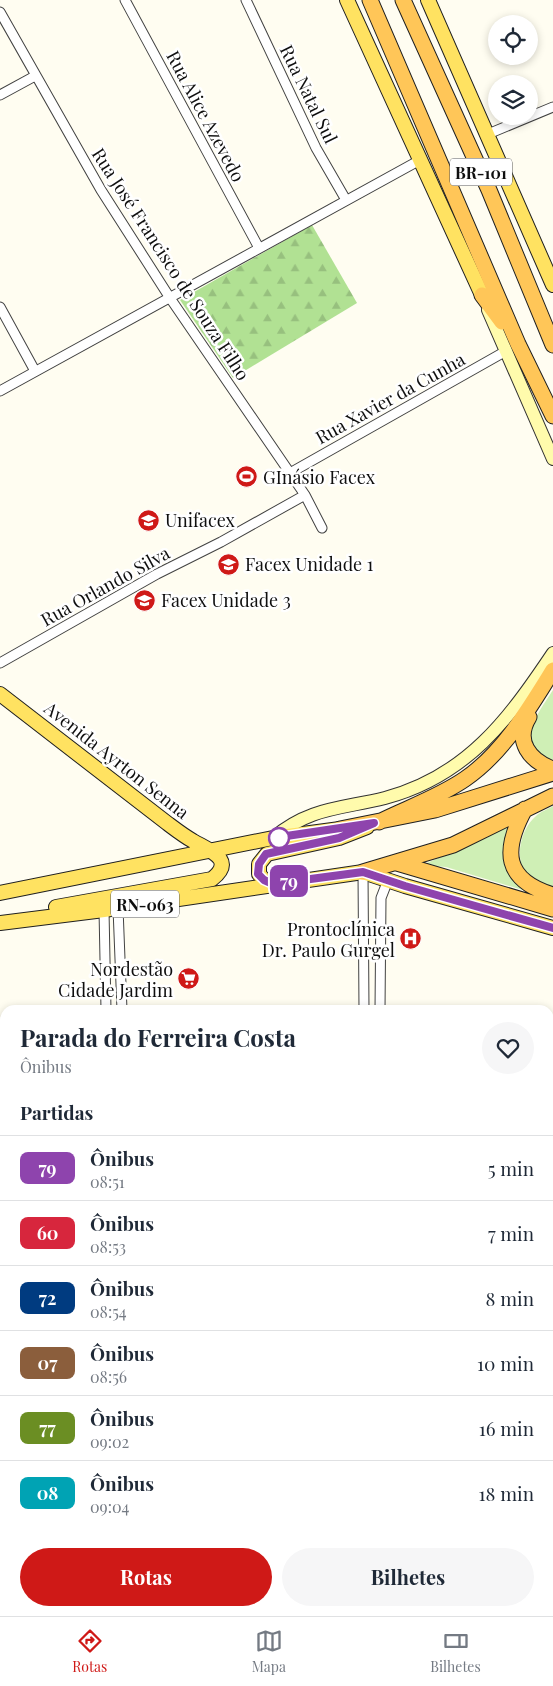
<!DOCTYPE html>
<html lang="pt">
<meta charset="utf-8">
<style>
:root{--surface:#fff;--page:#f6f6f7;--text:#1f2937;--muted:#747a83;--line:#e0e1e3;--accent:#cf1917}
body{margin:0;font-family:"Playfair Display",serif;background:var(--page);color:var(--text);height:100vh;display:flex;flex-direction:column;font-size:19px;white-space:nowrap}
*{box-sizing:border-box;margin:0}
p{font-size:16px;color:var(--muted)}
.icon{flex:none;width:28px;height:28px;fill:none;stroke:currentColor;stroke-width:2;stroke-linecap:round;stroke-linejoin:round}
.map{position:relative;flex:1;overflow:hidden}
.sheet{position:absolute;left:0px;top:1005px;width:554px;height:611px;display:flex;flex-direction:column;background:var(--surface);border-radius:15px 15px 0 0;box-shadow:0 2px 8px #0003}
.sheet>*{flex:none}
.badge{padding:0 10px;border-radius:8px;font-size:18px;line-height:32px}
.tools{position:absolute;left:488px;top:15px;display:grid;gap:10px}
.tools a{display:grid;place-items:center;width:50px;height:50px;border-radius:50%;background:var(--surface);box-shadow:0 2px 8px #0003;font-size:25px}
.map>.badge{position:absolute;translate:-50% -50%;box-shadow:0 0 0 2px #fff}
h2{padding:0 20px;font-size:19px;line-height:45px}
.round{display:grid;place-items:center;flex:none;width:52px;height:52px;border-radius:26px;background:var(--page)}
.summary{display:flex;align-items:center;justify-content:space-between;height:85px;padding:0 20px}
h1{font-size:24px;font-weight:700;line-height:38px}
.action{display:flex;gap:10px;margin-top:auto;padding:10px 20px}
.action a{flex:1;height:58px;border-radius:30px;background:var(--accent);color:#fff;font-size:20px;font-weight:700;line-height:58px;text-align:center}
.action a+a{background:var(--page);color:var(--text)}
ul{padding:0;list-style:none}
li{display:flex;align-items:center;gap:15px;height:65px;padding:0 20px;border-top:1px solid var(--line)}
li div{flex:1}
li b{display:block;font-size:19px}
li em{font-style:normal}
li .badge{min-width:55px;font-weight:700;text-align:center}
.dock{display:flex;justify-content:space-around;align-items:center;height:70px;border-top:1px solid var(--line);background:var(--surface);font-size:14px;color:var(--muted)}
.dock a{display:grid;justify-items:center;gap:2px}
.dock .active{color:var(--accent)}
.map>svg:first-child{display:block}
.grass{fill:#cfefb5}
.forest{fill:url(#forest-firs)}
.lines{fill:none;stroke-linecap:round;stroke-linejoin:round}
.minor-casing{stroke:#424242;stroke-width:11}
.tertiary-casing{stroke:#424242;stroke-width:13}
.secondary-casing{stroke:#313131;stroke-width:14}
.primary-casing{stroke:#202020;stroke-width:16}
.trunk-casing{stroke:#202020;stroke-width:17}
.minor{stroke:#fff;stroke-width:9}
.tertiary{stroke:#fff;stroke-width:11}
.secondary{stroke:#fffbac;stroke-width:12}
.primary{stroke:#ffe261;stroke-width:14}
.trunk{stroke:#ffc658;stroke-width:15}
.line-casing{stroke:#fff;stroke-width:11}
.line{stroke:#8e44ad;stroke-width:8}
.stop-dot{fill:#fff;stroke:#8e44ad;stroke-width:2.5}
.labels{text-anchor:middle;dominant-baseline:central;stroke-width:5;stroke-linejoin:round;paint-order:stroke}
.shield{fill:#fff;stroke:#575757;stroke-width:1}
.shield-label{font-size:16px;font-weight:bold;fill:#0f0f0f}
.street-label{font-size:18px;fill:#0f0f0f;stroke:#fff}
.poi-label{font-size:18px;fill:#0f0f0f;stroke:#fff;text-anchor:start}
</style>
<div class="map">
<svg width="553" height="1616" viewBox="0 0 553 1616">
<defs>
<pattern id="forest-firs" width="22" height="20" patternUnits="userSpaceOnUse" patternTransform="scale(1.25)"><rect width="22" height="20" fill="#b1e193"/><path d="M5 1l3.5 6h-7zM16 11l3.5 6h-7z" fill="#97c07e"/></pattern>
</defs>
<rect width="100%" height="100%" fill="#fffdf1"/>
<path class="grass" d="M553 690V760C510 748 539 712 553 690Z
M553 806V888C547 886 539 885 534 882 512 869 518 831 536 816 540 812 548 809 553 806Z
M512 822C500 849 502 872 526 891L446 867 422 865 488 837Z
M1 1275H5V1323H0Z
M5 1346V1411H0V1347Z
M305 1611H355V1616H305Z"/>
<path class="forest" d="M312 225 357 303 233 378 180 300Z"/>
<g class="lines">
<defs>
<path id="minor" d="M125 0 259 248
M246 0 316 148 346 200
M0 12 101 190 170 298 305 495 322 528
M0 95 35 76
M488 134 553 107
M0 307 35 371
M0 391 420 160
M290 473 506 351
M0 663 157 574 221 542 305 495
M363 872 364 1010
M118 908 122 1010
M104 910 106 1010
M380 1010 381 898 388 880
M549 1073H553
M0 1079H5
M549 1329H553
M0 1335H5
M109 1611V1616
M126 1611V1616
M245 1611V1616
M366 1611V1616
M380 1611V1616
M500 1611V1616"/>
<path id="tertiary" d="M549 1194H553
M0 1199H5
M549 1210H553
M0 1214H5"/>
<path id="secondary" d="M488 310 553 459
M273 838C310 807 341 809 385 798 467 776 508 720 553 653"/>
<path id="primary" d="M347 0 482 295
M428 0 553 285
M0 694 167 823C175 829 184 836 193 841 208 850 237 859 212 879L56 907
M273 884 264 880 259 874V864L267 854 339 838 367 827
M0 893 273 838 340 829
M0 923 104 910 363 872 405 886 553 928"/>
<path id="trunk" d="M370 0 518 344 553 416
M403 0 489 190 553 345
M482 295 502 322
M529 717C514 741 530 761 553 769
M525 809C502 851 504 880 553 895
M379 822C407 808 439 797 465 779 503 753 529 709 553 670
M340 829 435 810 553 773
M397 863 553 909
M363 872 453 845 553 796"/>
</defs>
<use href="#minor" class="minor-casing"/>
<use href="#tertiary" class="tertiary-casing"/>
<use href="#secondary" class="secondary-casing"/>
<use href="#primary" class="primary-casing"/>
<use href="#trunk" class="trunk-casing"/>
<use href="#minor" class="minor"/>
<use href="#tertiary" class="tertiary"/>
<use href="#secondary" class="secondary"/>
<use href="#primary" class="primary"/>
<use href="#trunk" class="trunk"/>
</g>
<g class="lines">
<defs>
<path id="line" d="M273 838 374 823 339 838 266 854 259 864 258 874 264 880 273 884 363 872 405 886 553 928"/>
</defs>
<use href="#line" class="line-casing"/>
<use href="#line" class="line"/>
</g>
<defs>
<symbol id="stadium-disc" viewBox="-11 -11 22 22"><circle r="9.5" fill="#cf1917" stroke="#fff"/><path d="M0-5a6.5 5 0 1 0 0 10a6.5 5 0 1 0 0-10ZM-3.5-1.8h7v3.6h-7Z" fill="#fff"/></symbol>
<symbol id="university-disc" viewBox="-11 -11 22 22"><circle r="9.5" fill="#cf1917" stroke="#fff"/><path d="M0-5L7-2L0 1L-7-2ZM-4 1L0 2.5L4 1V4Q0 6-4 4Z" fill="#fff"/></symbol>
<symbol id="school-disc" viewBox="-11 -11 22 22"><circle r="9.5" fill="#cf1917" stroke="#fff"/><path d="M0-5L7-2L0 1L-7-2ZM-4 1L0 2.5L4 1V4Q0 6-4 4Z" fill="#fff"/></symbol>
<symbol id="hospital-disc" viewBox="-11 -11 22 22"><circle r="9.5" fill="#cf1917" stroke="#fff"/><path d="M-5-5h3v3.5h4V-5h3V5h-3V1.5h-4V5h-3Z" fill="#fff"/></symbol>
<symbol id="supermarket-disc" viewBox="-11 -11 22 22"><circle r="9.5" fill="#cf1917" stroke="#fff"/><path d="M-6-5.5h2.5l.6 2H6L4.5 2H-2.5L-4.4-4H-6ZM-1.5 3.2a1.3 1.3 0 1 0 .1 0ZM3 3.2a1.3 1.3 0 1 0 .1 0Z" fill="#fff"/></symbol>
</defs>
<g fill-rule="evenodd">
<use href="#stadium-disc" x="234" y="464" width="25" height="25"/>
<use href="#university-disc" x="136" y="508" width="25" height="25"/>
<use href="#school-disc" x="216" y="552" width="25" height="25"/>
<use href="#school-disc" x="132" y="588" width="25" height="25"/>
<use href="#hospital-disc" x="398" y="926" width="25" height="25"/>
<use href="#supermarket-disc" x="176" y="966" width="25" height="25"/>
</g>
<circle class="stop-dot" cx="279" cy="838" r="10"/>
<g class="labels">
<g class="shield">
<rect x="450" y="158.5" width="62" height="27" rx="4"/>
<rect x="111" y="890.5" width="68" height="27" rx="4"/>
</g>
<g class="shield-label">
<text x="481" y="172">BR-101</text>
<text x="145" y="904">RN-063</text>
</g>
<g class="street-label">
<text transform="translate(309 94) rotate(64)">Rua Natal Sul</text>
<text transform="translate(206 116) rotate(62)">Rua Alice Azevedo</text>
<text transform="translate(171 264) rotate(57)">Rua José Francisco de Souza Filho</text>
<text transform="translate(390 398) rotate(-29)">Rua Xavier da Cunha</text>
<text transform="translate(105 586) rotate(-29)">Rua Orlando Silva</text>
<text transform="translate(117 760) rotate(38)">Avenida Ayrton Senna</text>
</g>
<g class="poi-label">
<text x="263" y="477">GInásio Facex</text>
<text x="165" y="520">Unifacex</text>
<text x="245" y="564">Facex Unidade 1</text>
<text x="161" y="600">Facex Unidade 3</text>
<text x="395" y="929" text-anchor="end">Prontoclínica<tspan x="395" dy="21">Dr. Paulo Gurgel</tspan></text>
<text x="173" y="969" text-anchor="end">Nordestão<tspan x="173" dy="21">Cidade Jardim</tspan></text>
</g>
</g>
</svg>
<div class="tools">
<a><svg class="icon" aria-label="locate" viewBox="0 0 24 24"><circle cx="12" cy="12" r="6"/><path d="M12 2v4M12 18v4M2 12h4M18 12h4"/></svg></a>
<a><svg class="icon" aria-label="layers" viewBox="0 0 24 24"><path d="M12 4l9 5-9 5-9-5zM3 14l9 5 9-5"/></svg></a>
</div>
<b class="badge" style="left:289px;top:881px;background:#8e44ad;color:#fff">79</b>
<section class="sheet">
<div class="summary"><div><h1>Parada do Ferreira Costa</h1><p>Ônibus</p></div><a class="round"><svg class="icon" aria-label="heart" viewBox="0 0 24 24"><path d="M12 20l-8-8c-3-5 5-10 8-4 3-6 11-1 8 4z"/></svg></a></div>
<h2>Partidas</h2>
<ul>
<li><span class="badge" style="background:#8e44ad;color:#fff">79</span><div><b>Ônibus</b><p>08:51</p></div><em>5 min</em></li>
<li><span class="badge" style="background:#d7263d;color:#fff">60</span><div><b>Ônibus</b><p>08:53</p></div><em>7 min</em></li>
<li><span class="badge" style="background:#003b80;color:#fff">72</span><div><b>Ônibus</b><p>08:54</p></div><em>8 min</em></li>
<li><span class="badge" style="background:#8b5e3c;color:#fff">07</span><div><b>Ônibus</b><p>08:56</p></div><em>10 min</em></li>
<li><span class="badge" style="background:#6b8e23;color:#fff">77</span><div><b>Ônibus</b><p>09:02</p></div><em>16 min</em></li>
<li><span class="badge" style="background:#00a3b4;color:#fff">08</span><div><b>Ônibus</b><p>09:04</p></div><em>18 min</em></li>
</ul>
<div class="action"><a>Rotas</a><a>Bilhetes</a></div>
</section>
</div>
<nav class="dock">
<a class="active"><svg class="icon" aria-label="directions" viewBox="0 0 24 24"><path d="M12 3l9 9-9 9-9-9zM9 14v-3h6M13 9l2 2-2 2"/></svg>Rotas</a>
<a><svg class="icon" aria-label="map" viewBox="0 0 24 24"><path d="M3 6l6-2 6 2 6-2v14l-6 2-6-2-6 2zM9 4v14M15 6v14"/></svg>Mapa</a>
<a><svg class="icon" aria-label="tickets" viewBox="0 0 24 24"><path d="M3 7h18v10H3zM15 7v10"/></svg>Bilhetes</a>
</nav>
